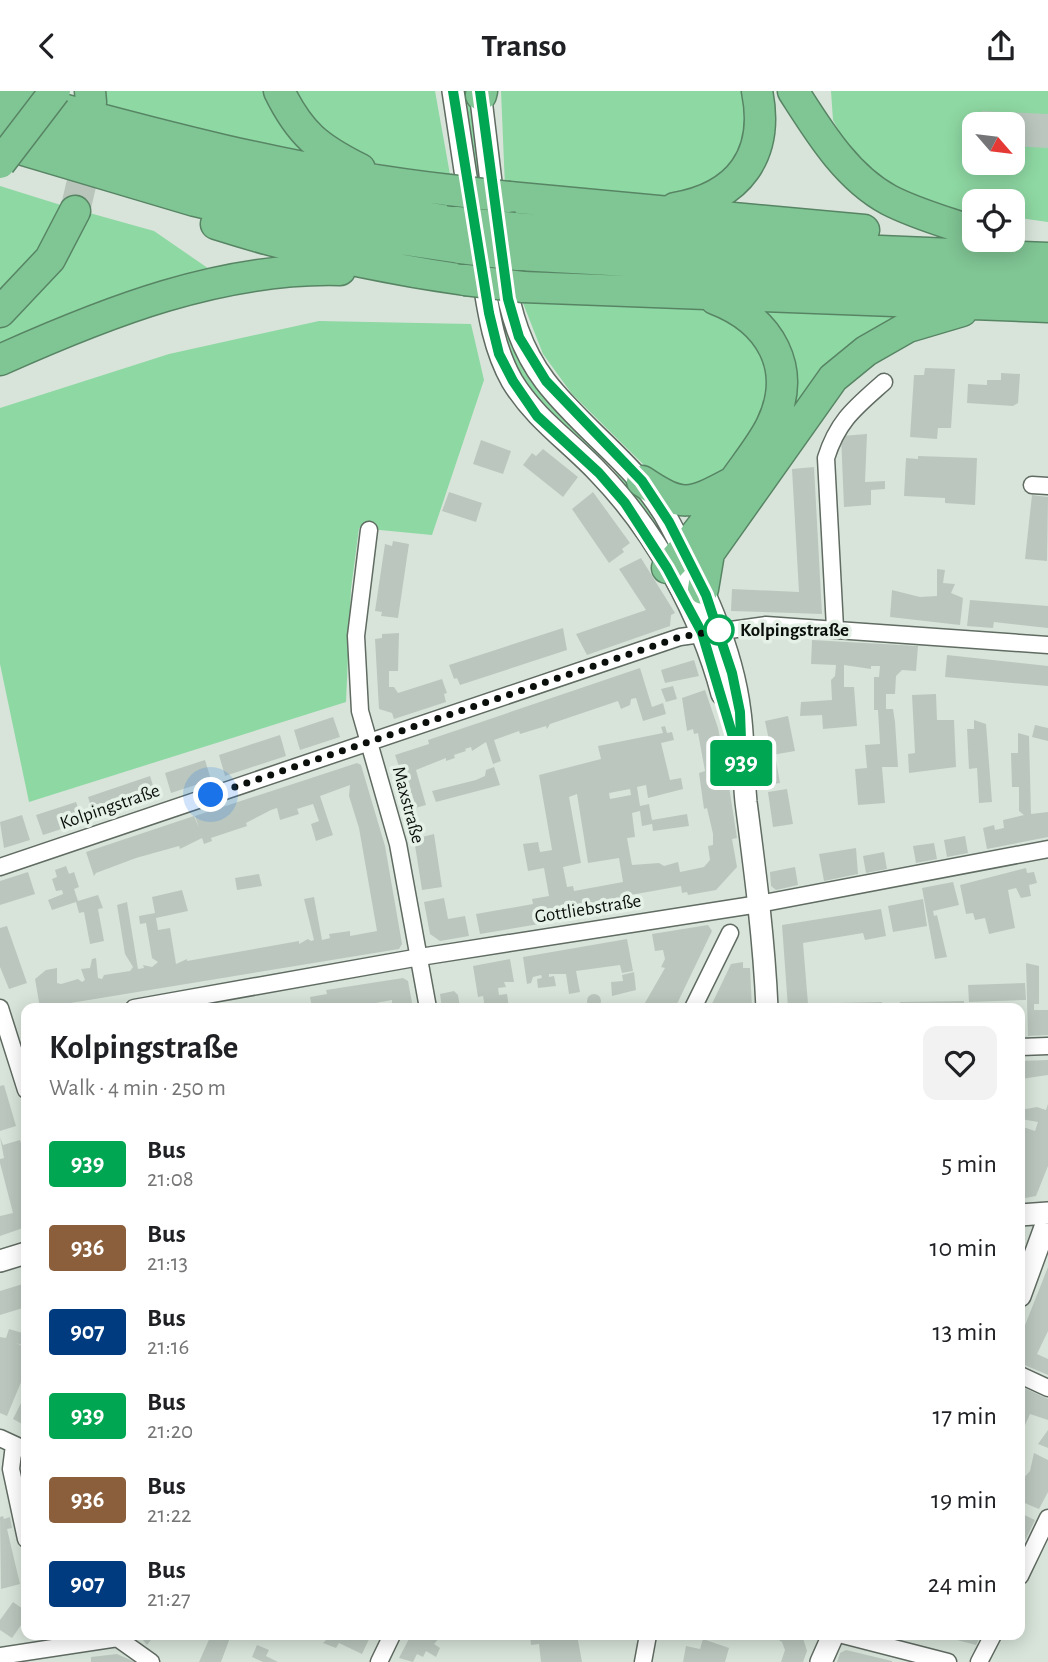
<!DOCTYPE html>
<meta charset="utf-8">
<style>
:root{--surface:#fff;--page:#f2f2f2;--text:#202124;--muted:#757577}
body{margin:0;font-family:"Alegreya Sans",sans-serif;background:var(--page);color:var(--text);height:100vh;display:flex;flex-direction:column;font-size:26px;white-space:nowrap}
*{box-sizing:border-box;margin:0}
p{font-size:23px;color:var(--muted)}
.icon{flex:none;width:38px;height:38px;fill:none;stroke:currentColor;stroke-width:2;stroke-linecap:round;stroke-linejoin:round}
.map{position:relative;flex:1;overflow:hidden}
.details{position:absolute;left:21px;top:912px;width:1004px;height:637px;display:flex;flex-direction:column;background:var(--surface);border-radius:14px;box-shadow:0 4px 18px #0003}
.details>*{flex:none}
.badge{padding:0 14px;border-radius:5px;font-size:24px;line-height:46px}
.needle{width:46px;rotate:118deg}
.tools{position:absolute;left:962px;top:21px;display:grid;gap:14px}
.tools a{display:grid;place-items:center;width:63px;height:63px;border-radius:14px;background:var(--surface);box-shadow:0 4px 18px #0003;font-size:35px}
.you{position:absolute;width:35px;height:35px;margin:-18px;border:5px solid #fff;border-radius:50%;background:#1a73e8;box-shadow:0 0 0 10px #1a73e833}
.map>.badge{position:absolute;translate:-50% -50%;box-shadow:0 0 0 4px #fff}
.round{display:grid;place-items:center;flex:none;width:74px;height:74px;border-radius:14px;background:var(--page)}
.head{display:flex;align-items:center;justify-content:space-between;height:119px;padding:0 28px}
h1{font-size:33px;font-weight:700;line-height:52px}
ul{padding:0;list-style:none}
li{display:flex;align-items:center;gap:21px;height:84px;padding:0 28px}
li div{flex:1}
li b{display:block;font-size:26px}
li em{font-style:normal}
li .badge{min-width:77px;font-weight:700;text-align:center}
header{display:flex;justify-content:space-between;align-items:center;height:91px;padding:0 28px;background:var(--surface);font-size:32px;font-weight:700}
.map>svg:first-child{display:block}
.green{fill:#8ed8a3;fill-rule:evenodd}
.building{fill:#bbc7be;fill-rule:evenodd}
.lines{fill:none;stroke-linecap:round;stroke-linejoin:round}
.motorway-tunnel{stroke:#b9c4bb;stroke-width:30;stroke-dasharray:30 15;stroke-linecap:butt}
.minor-casing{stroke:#606b62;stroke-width:19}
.tertiary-casing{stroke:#606b62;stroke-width:24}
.motorway-casing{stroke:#578564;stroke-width:33}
.minor{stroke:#fff;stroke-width:16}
.tertiary{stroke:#fff;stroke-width:21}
.motorway{stroke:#80c594;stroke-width:30}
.motorway-bridge-casing{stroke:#578564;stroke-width:33;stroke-linecap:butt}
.motorway-bridge{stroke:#80c594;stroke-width:30}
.line-casing{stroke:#fff;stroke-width:16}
.line{stroke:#00a651;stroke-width:10}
.walk{stroke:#0a0f0b;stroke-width:7;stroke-dasharray:0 12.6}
.stop-dot{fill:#fff;stroke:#00a651;stroke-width:3.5}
.labels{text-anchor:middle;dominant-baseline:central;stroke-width:7;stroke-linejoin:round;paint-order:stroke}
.stop-label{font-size:19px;font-weight:bold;fill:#0a0f0b;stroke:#e5f1e7;text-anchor:start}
.street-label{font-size:19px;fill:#0a0f0b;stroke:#e5f1e7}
</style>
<header><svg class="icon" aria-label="back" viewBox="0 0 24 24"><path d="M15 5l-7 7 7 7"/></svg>Transo<svg class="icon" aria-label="share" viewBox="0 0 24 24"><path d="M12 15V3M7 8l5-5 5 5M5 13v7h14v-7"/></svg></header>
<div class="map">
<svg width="1048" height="1571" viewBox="0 0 1048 1571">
<rect width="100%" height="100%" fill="#d8e4da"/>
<path class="green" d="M105 0H268L327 70 104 17Z
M292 0H435L451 89 371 71 326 46Z
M463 0H473L483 93 473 92Z
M501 0H748L747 67 680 111 505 96Z
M831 0H1048V131L1013 126V110H975V121L924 114 867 76 849 58 833 29ZM975 33H1013V72H975Z
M0 95 64 115 40 164 0 207Z
M86 121 154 140 215 182 0 258V235L35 205Z
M492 205 499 206C513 298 582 328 636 393 648 408 656 428 665 445L612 377 582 350 561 338 517 284Z
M521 207 720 218 768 257 773 310 721 385 697 404 652 382 572 303 543 263Z
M750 215 922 217 780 337Z
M319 230 471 233 484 289 432 444 359 437 351 498 346 611 29 711 0 573V317L169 263Z"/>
<path class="building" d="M982 20 1048 23V57L1013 55V33H982Z
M925 277 955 278 951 337H938L937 348 910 346 914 284H924Z
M1001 282 1020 283 1018 312 1013 315 967 312 968 293 987 294V289H1001Z
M867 343 865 391 885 390V398L871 399V414L844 416 841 345Z
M481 349 511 360 503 383 473 373Z
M543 358 578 386 563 406 523 374 532 362 536 365Z
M918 365 977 367 975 414 945 412V407L904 405 906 367 918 368Z
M814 376 822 523 731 520 732 498 799 501 792 378Z
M449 401 482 412 476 431 442 420Z
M593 401 630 452 622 458 624 461 609 472 572 418Z
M1032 404 1048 406 1047 470 1025 468Z
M393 450 409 453 398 527 381 525 382 521 375 520 385 453 392 455Z
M641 467 675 522 671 524 670 535 587 564 576 543 646 519 619 478Z
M937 478 945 479 943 492 955 493 951 502 963 507 960 534 890 526 892 499 920 506 937 505Z
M970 509 1048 515V537L994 531 993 537 967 535Z
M563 537 567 559 460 594 457 587 454 588 449 574Z
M399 542 398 580H389V596H394L398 602 442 588 447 602 444 603 446 611 394 628 392 622 379 618 375 548 382 547V543Z
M812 549 918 555 916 580 902 579 896 585 895 603H886V618H893L895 631 898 676H882L885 712 858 714 855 678 867 677 865 654 880 653 878 619H874V586H879L880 575H871V578L844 574V596H854L857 635 823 638 822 624 800 625 801 611 832 609 831 589 835 585 836 574 811 573Z
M947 564 1048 575V595L945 586Z
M694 569 699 585 665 592 661 579Z
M640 577 652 616 663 612 666 623 643 630 636 607 631 608 630 614 621 618 618 610 550 633 547 638 546 635 520 643 519 640 494 649 501 670 493 673 486 651 472 660 471 656 465 658 466 660 454 664 455 667 446 670V667L416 679 426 714 405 720 395 686 402 684 395 664 429 653 428 649Z
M673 595 677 608 666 611 661 598Z
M705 599 718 637 726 676 737 747 732 748 737 776 716 799 688 804 687 801 682 802 681 795 625 805 627 818 480 843 476 823 533 813 532 808 549 805 544 777 528 780 523 753 538 751 540 761 552 759 539 684 601 668 598 655 663 642 661 636 665 635 667 642 672 641 674 649 661 652 670 689 681 687 683 698 648 707 646 694 637 696 640 715 649 713 652 729 687 723 689 735 653 740 652 733 642 735 640 720 632 722 635 746 627 747 632 774 659 772 664 775 678 771 680 781 704 776 710 769 708 755 713 754V743L707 717 704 718 699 682 705 680 698 642 694 643 693 638 687 640 682 607ZM630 698 631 704 610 708 609 702ZM577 703 588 772 619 767 623 791 574 800 573 795 567 796 563 776 581 772 569 706Z
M936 603 937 629H954L956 676 909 682 908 663 915 662 912 604Z
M788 625 795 660 772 664 765 630Z
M333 626 340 646 300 659 294 639Z
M974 629 986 633 992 711 979 712 977 677 969 678 967 638H974Z
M1035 634 1048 637V650L1032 646Z
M1018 642 1029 645 1031 723 1048 721V746L987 758 983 737 994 734 995 739 1004 737 1003 729 1024 724 1019 720V696H1012L1011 662H1018Z
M280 644 286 665 225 685 219 664Z
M205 669 211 689 171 702 165 682Z
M776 669 780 692 762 695 758 673Z
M357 672 361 674 385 755 402 853 399 858 40 917 35 888 46 879 57 877V892L61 893 78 888 82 891 85 889 81 878 90 877 92 868 96 867 98 887 102 888 104 884 130 880 133 876 125 863 117 814 127 811 138 878 144 877 143 874 152 876 158 871 152 867 146 832 140 833 139 825 155 822 152 806 182 799 188 820 156 827 158 839 170 837 176 873 187 868V870L299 850V853L308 848 311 850 314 849 304 808 314 806 322 849 330 847 329 843 350 840V845L377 840 359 737 349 705 350 694 320 705 333 744 316 750 311 733 319 730 313 713 297 718 299 723 280 729 277 717 271 719 246 732 247 735 211 747 212 750 204 753 202 747 180 758 179 755 136 767 96 782 94 785 86 761 194 725 199 737 195 725Z
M494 676 500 694 436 711 432 700 476 689 485 685 486 679Z
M150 685 157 707 95 728 88 706Z
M787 698 793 733 773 736 768 701Z
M76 711 83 731 43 744 36 724Z
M22 724 30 749 4 757 0 731Z
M434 743 442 796 422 799 414 748Z
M965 745 968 762 947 766 944 749Z
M934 752 937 768 916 772 913 755Z
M856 757 858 783 824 790 819 763Z
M884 761 887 778 866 782 863 765Z
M66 775 69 783 74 781 79 796 74 798 78 810 98 804 103 817 98 818 104 850 90 853 84 821 79 822 76 811 52 819 48 809 63 803 62 799 56 800 52 788 57 786 55 779Z
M795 776 798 794 776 799 771 795 770 781Z
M1026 777 1027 782 1034 781 1037 792 1029 794 1031 805 1021 807 1016 797 1008 799 1015 837 989 843 985 827 975 829 973 822 966 823 960 794Z
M28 781 35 803 0 814V790Z
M259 783 262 795 237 799 235 787Z
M953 791 959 814 933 820 934 825 937 824 947 866 935 868 922 797Z
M444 807 448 828 465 825 469 845 440 850 430 843 424 811Z
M923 808 927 835 893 841 888 815Z
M881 818 886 845 865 849 863 842 803 852 808 913H812V917H788L782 834Z
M708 834 712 840 675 917H642L665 877 661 876 665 868 663 859 655 860 652 843Z
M7 835 27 892 9 898 0 876V837Z
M627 848 633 880 622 882 620 874 576 880 580 901 569 903 566 883H549V886L554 885 556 895 538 897 537 888 542 887 541 884 533 886 531 892 527 893 523 866Z
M510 868 514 891H504L506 896 498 897 499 904 507 903 509 917H485L483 905 478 906 473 875Z
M743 871V877H750L752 917H710L731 873Z
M1026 872 1039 875V913H1034V919H1048V944L1028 945Z
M634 881 636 899 612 905 611 891 623 890 622 884Z
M403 887 408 890 413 917H392V909L348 917H312L310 906 327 903 326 899Z
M1025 892 1026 909 969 911 968 894Z
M454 900 458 904 460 917H442L440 903Z
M587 910a7 7 0 1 1 14 0a7 7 0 1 1-14 0Z
M964 910V917H900V911Z
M882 911V917H838V912Z
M1048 969V984L1021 988 1020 970Z
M4 994 16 1035 0 1040V995Z
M1048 1013V1075L1036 1105 1020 1108V1035L1035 1040 1038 1031 1021 1028V1019L1037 1016 1046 1019Z
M0 1046 3 1054 20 1049 26 1068V1081L23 1082 26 1096V1136L0 1145V1125L13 1122 0 1072V1068L4 1067Z
M1048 1176V1240L1037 1263 1048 1268V1284L1020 1272V1247Z
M26 1192V1216L0 1224V1200Z
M9 1238 26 1243V1255L16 1252 26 1257V1279L7 1325 0 1322V1246L6 1247Z
M1020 1295 1048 1308V1329L1030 1323 1022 1341Z
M21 1312 26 1314V1335L13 1328Z
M1048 1339V1357L1038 1353Z
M1034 1362 1048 1369V1401L1039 1418 1020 1410V1391L1030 1380Z
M1020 1422 1035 1429 1020 1460Z
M3 1425 4 1428 10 1426 12 1437 7 1438 20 1493 1 1498 0 1426Z
M13 1511 26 1520V1527L12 1547 0 1539V1529Z
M139 1544H152L154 1545 147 1554Z
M211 1544H231L221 1571H199Z
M331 1544H371L362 1563 339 1552 336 1557 323 1552Z
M411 1544H442L434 1553 440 1557 436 1566 426 1560 423 1566 417 1563 413 1571 399 1567Z
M530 1544H577L582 1571H541L539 1553 531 1554Z
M770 1544H802L807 1560 803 1571H781L785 1559 782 1551Z
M938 1544H981L976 1554Z
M703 1548 729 1557 725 1571H683L686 1555 700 1558Z
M257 1554 269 1559 266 1565 278 1571H263L252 1566Z
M846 1559 892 1570V1571H837L840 1562Z
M117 1563 135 1571H91V1566Z"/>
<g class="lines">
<path class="motorway-tunnel" d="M75 120 91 52"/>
<defs>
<path id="minor" d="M1032 394 1048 395
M369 439 356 545 360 620 398 753 428 917
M835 537 826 367C838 329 856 316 884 291
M0 776 680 546 766 534 1048 554
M0 917 26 999
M134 917 420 866 759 813 1048 758
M693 917 730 842
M1020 956 1048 955
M1020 1284 1048 1297
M0 1347 26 1359
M14 1354 11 1378 26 1448
M1020 1485 1048 1427
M113 1544 151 1571
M843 1544 948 1571
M0 1565 118 1547
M379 1571 392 1544
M643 1571 648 1544
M979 1571 993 1544"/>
<path id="tertiary" d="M453 0C461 56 470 112 480 168 487 209 491 253 512 290 535 328 570 351 599 382 656 441 701 524 722 603
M480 0 494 116
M504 182C510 222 521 258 545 290 584 341 640 376 670 433 701 491 732 555 740 621 744 651 743 681 746 711 755 780 764 848 767 917
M1020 1124 1048 1122
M0 1170 26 1162
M1020 1205 1048 1128
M821 1571 833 1544"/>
<path id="motorway" d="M90 0 91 11
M279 0C300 43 318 57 360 78
M793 0C818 39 846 86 889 109 916 123 946 131 975 141
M0 1C149 42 296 82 449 99
M481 4 482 0
M0 23C150 74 300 108 456 131
M0 52 195 110 280 130 460 157
M509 106 864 139
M675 117C739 106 770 64 757 0
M216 133C298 159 380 177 465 189
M514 137 736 154 1048 167
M518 164 1048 193
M523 196 1048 216
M0 221 50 168 75 120
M0 269C107 221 221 176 340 179
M642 390C682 417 690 414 731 392
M667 477C692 451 712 422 732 393 745 374 761 355 771 335 799 277 770 229 715 208
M703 498 709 462 833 287 866 260 908 236 962 220"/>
</defs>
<use href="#minor" class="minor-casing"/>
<use href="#tertiary" class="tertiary-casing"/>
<use href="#motorway" class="motorway-casing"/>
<use href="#minor" class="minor"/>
<use href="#tertiary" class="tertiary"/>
<use href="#motorway" class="motorway"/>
<defs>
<path id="motorway-bridge" d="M0 72 55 0
M449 99 509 106
M456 131 514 137
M460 157 518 164
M465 189 523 196"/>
</defs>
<use href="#motorway-bridge" class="motorway-bridge-casing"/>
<use href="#motorway-bridge" class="motorway-bridge"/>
</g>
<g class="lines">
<defs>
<path id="line" d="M453 0 489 222 499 263 513 290 537 325 599 382 625 412 667 477 702 542 742 676 740 621 732 582 706 504 669 431 642 390 546 290 519 246 508 208 480 0"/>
</defs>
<use href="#line" class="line-casing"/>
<use href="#line" class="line"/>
<path class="walk" d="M211 704 680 546 719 539"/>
</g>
<circle class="stop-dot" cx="719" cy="539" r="14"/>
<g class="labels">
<g class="stop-label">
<text x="740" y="539">Kolpingstraße</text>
</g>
<g class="street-label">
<text transform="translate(408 714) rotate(75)">Maxstraße</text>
<text transform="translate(110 716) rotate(-19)">Kolpingstraße</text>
<text transform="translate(588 818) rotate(-9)">Gottliebstraße</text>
</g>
</g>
</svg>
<div class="tools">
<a><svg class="needle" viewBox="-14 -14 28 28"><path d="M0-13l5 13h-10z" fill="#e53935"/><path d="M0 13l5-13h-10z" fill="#757577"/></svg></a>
<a><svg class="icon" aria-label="locate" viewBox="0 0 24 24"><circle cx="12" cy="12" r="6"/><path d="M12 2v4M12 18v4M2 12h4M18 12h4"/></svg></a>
</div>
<div class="you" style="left:211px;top:704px"></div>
<b class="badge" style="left:741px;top:672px;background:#00a651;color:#fff">939</b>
<section class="details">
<div class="head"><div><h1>Kolpingstraße</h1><p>Walk · 4 min · 250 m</p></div><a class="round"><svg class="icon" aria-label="heart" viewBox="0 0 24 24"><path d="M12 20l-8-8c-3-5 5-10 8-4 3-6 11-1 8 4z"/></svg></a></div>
<ul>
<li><span class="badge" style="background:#00a651;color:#fff">939</span><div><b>Bus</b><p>21:08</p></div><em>5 min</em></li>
<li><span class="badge" style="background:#8b5e3c;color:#fff">936</span><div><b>Bus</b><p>21:13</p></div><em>10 min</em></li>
<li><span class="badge" style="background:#003b80;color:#fff">907</span><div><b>Bus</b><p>21:16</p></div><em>13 min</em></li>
<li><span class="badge" style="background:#00a651;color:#fff">939</span><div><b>Bus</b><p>21:20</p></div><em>17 min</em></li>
<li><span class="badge" style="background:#8b5e3c;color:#fff">936</span><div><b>Bus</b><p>21:22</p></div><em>19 min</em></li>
<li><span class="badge" style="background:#003b80;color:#fff">907</span><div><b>Bus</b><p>21:27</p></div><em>24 min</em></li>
</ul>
</section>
</div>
